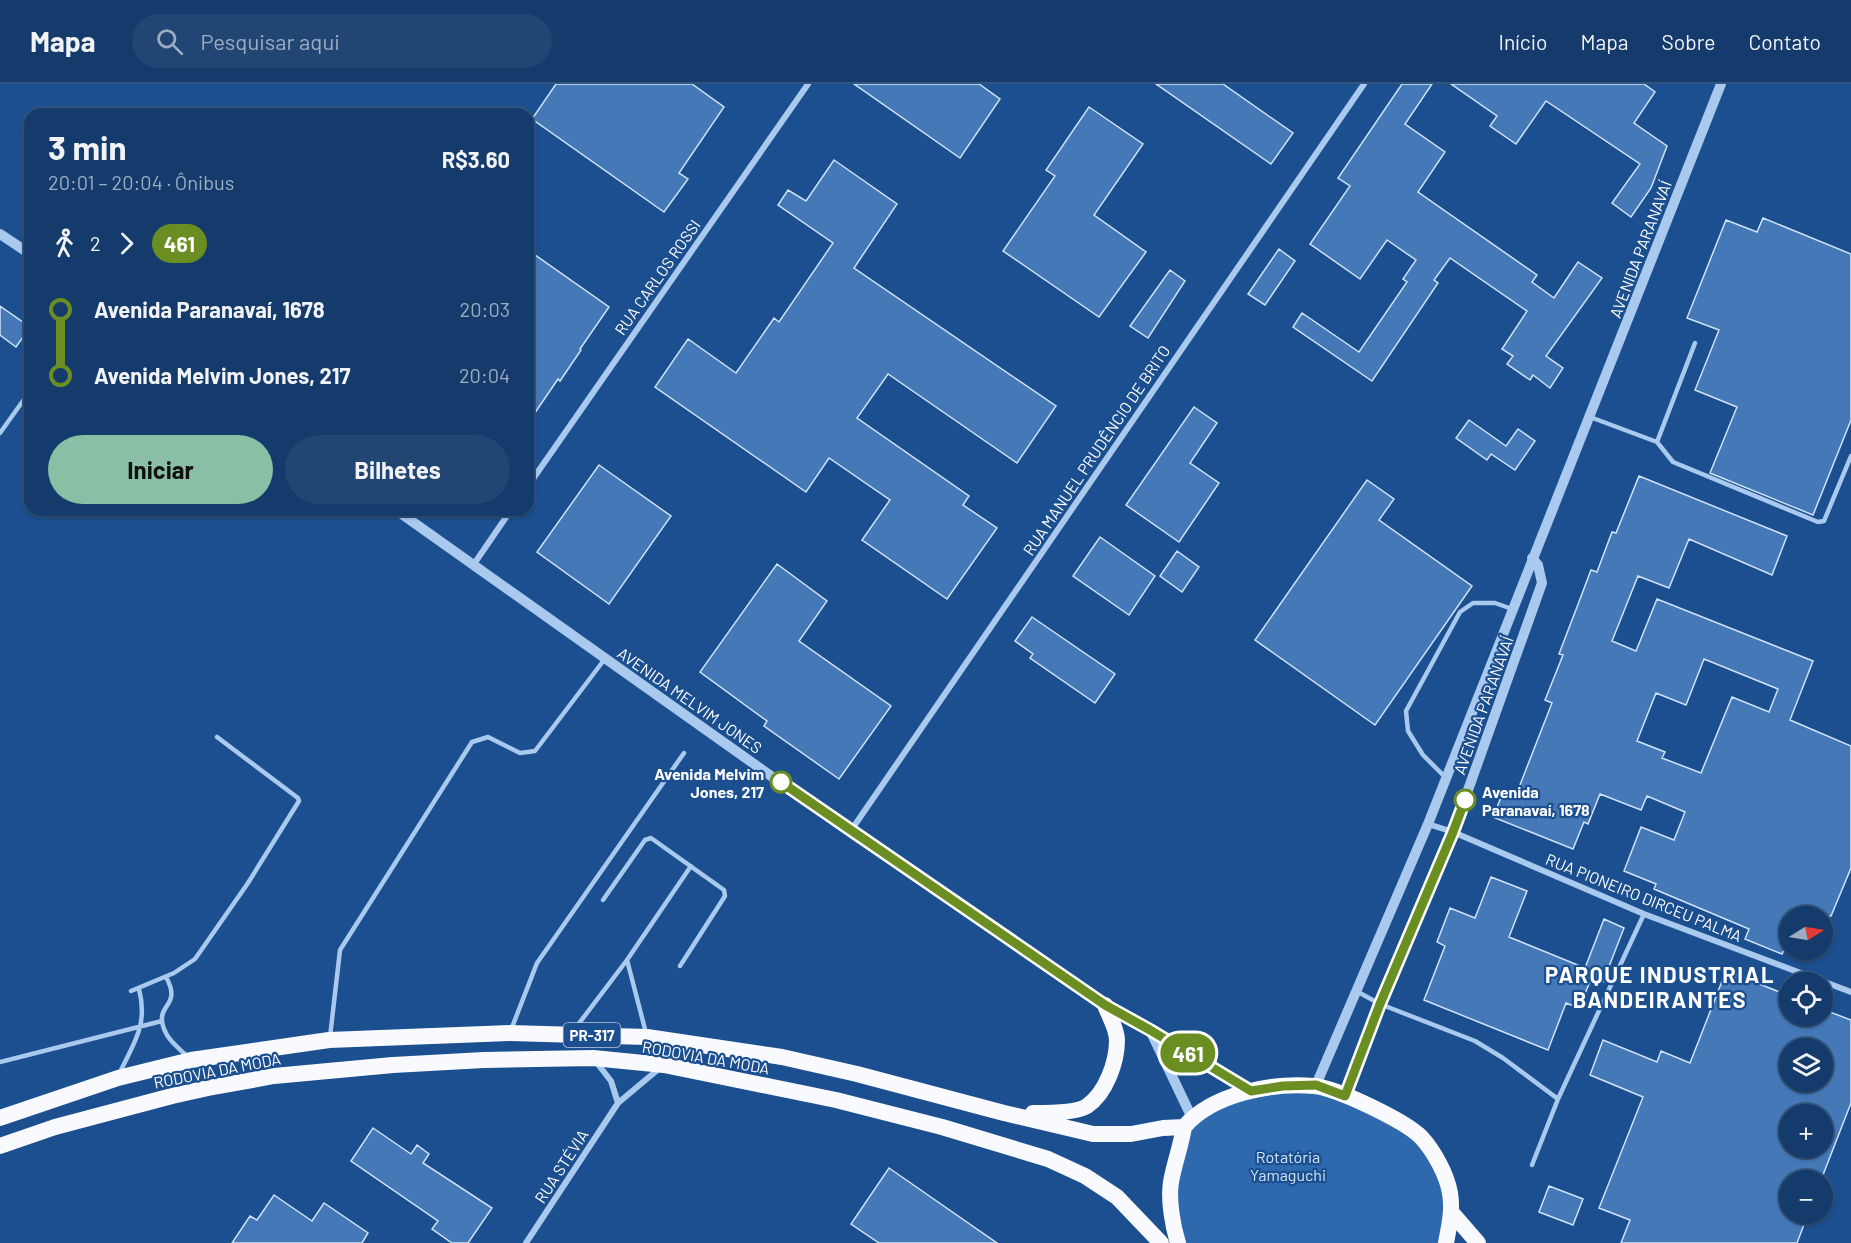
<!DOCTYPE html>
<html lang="pt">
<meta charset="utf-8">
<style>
:root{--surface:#143b6b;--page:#214673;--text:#f1f3f6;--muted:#9dadc1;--line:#33557e;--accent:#8abfa5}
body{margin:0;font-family:Barlow,sans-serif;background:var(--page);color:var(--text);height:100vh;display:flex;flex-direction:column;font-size:22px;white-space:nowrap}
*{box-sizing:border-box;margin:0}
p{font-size:20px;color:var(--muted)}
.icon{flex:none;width:33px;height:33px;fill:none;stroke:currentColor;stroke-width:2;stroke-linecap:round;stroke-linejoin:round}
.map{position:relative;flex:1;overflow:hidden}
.side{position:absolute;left:24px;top:24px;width:510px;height:408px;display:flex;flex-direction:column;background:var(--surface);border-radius:18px;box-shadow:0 2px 4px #0004,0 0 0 2px var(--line)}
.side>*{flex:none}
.badge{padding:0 12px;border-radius:20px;font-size:21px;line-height:39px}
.needle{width:39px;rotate:79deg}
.fabs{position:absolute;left:1779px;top:822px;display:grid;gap:12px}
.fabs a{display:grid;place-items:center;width:54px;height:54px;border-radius:50%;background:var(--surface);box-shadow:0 2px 4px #0004,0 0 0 2px var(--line);font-size:30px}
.map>.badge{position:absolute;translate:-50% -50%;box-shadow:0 0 0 3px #fff}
.legs{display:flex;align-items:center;gap:9px;height:66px;padding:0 24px;font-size:20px}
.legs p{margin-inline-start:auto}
.head{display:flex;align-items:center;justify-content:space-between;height:102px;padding:0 24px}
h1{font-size:33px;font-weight:700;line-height:45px}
.cta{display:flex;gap:12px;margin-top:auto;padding:12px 24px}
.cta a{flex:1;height:69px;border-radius:36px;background:var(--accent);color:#111;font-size:24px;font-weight:700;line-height:69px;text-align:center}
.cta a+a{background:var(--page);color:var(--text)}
ul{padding:0 24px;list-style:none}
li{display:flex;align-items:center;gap:21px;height:66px;font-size:22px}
li i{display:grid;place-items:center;width:9px;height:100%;margin:0 8px;background:currentColor}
li i::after{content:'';width:15px;height:15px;margin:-8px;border:4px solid;border-radius:50%;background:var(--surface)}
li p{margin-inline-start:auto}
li:first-child i{background:linear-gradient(#0000 50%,currentColor 0)}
li:last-child i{background:linear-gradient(currentColor 50%,#0000 0)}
header{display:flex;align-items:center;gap:36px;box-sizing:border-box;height:84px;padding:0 30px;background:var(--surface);border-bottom:2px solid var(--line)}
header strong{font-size:28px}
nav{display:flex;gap:33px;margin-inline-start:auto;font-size:21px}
.search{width:420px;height:54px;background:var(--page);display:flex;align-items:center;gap:15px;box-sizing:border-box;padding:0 21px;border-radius:33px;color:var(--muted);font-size:22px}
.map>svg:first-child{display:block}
.green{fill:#2e69ad}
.building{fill:#4478b7;stroke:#cfe3fa;stroke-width:1.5;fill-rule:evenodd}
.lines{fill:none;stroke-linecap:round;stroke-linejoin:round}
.service{stroke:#a9c9ee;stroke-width:4.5}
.minor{stroke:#a9c9ee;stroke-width:6}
.tertiary{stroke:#a9c9ee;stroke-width:10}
.trunk{stroke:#f8faff;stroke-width:16}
.line-1-casing{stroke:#fff;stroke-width:14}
.line-1{stroke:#6b8e23;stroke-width:9}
.stop-1-dot{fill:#fff;stroke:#6b8e23;stroke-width:3}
.labels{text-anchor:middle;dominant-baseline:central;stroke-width:4.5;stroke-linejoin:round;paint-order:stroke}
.shield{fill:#1b4f8f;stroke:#bbcadd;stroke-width:1.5}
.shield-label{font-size:15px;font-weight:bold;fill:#fff}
.street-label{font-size:16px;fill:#fff;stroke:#1b4f8f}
.stop-label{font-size:16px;font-weight:bold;fill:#fff;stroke:#1b4f8f;text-anchor:end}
.park-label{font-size:16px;fill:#cfe3fa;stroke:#1b4f8f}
.district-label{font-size:22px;font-weight:bold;letter-spacing:1.5px;fill:#fff;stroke:#1b4f8f}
</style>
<header>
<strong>Mapa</strong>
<div class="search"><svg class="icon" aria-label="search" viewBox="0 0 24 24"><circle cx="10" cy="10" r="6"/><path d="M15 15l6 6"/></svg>Pesquisar aqui</div>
<nav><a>Início</a><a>Mapa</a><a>Sobre</a><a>Contato</a></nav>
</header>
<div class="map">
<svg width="1851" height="1159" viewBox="0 0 1851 1159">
<rect width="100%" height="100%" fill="#1b4f8f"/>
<path class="green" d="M1316 1001 1420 1053 1450 1107 1446 1159H1178L1173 1144 1184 1043 1218 1016Z"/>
<path class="building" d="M556 0H692L724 23 679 89 688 95 664 128 532 35Z
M854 0H979L1000 15 960 74Z
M1156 0H1223L1293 49 1271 80Z
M1402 0H1432L1405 40 1445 68 1418 108 1537 191 1532 198 1554 214 1578 178 1602 194 1546 272 1563 284 1550 304 1533 291 1530 296 1507 280 1513 272 1502 265 1527 227 1450 174 1434 196 1438 199 1372 297 1293 243 1302 229 1359 268 1407 198 1403 195 1416 176 1387 156 1360 195 1310 160 1350 102 1338 94Z
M1451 0H1644L1655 8 1634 39 1667 62 1651 104 1631 133 1612 119 1640 80 1546 17 1516 60 1490 42 1497 32Z
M1089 23 1143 60 1094 131 1146 168 1099 233 1003 167 1055 92 1046 86Z
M834 76 897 120 854 184 1056 322 1017 379 888 290 857 334 969 412 963 421 997 444 947 515 862 456 890 416 829 374 806 408 655 303 688 255 736 289 774 234 779 238 833 159 778 121 788 106 806 117Z
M1763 134 1851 170V336L1813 431 1710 389 1737 323 1695 306 1719 246 1687 234 1726 136 1757 148Z
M1279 165 1295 177 1265 221 1248 210Z
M528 166 609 223 580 265 581 266 560 297 558 295 528 339Z
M1170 186 1185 197 1148 254 1130 242Z
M0 222 30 243 16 263 0 251Z
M1194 323 1217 339 1190 379 1219 399 1179 458 1126 421Z
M1469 336 1506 362 1518 345 1535 357 1515 386 1491 370 1487 376 1456 354Z
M599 381 671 432 609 520 537 468Z
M1639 392 1787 452 1772 491 1689 455 1669 504 1638 492 1612 557 1636 567 1657 515 1813 577 1790 636 1851 662V784L1831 832H1790V861L1787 860 1782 870 1745 855 1749 845 1654 805 1656 800 1624 787 1641 743 1674 756 1685 728 1647 712 1641 726 1600 710 1588 740 1584 738 1573 765 1493 733 1504 706 1516 711 1552 619 1545 616 1563 571 1559 570 1577 523 1591 486 1597 488 1612 448 1616 449ZM1704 575 1778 605 1769 628 1732 613 1701 689 1662 674 1665 668 1637 657 1656 609 1686 621Z
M1367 396 1394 415 1379 436 1472 502 1375 641 1255 556Z
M1100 453 1155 492 1129 531 1073 492Z
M1177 467 1199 483 1182 508 1160 492Z
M777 480 827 517 799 557 891 622 839 695 764 642 767 637 700 588Z
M1032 533 1115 590 1095 619 1030 574 1033 570 1015 557Z
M1491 793 1527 807 1509 853 1585 884 1604 835 1624 844 1603 898 1592 893 1579 924 1566 919 1548 966 1424 916 1445 862 1437 858 1450 824 1475 834Z
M1726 887 1790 912V932H1822V925L1851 936V1019L1821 1096H1790V1130H1808L1797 1159H1621L1630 1136 1599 1124 1643 1013 1590 991 1603 956 1657 978 1661 967 1690 979ZM1790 964H1822V998H1790ZM1790 1030H1822V1064H1790Z
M373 1044 411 1070 417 1061 429 1070 423 1079 492 1124 468 1159H452L432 1145 438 1137 351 1077Z
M889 1084 997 1159H879L851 1140Z
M1549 1102 1583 1115 1573 1141 1539 1128Z
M274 1111 312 1137 324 1119 368 1149 362 1159H232L250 1132 257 1136Z"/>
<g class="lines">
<path class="service" d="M1590 333 1657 358 1673 378 1818 438 1824 437 1851 372
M0 349 30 307
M1657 358 1695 259
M1446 694 1423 671 1408 647 1406 627 1460 528 1473 519H1495L1512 525
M603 816 645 756 651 754 724 806 725 812 680 882
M627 876 646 949
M166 893C181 920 160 920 162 937 164 953 176 962 187 972
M131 907 174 889 195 875 248 799 299 717 298 714 217 653
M1358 908 1380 920 1475 957 1503 974 1558 1015
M511 946 537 879 684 669
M574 946 627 876 691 782
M330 953 340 866 472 658 488 653 520 669 535 667 604 576
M0 978 162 937
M120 988C135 957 148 940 139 905
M1532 1081 1558 1015 1644 830"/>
<path class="minor" d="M528 402 808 0
M474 480 511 426
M1428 740 1453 748 1644 830 1851 908
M850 748 1364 0
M597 979 611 997 618 1019
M526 1159 618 1019 661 983"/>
<path class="tertiary" d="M0 150 30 170
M396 426 850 748 1105 921 1150 946 1251 1007
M1150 946 1192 1034
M1316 1001 1428 740 1721 0
M1345 1012 1380 920 1453 748 1542 499 1538 481 1532 474"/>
<path class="trunk" d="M1033 1029C1045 1029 1078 1029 1087 1022 1106 1009 1117 978 1117 956 1117 945 1109 932 1105 921
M0 1034 118 994 191 976 329 956 510 949 647 953 782 973 857 990 1004 1029 1093 1050H1131L1163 1044 1184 1043
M1184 1043C1212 1010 1272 998 1314 1002 1337 1004 1405 1037 1421 1053 1434 1067 1447 1091 1450 1109 1453 1127 1449 1142 1446 1159
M0 1062 55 1043 172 1012 208 1004 274 992 393 981 484 976 593 974 664 981 836 1016 942 1043 1048 1075 1085 1092 1117 1113 1161 1159
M1452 1129 1478 1159
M1178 1159C1173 1143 1168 1116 1171 1098 1174 1080 1181 1062 1184 1043"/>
</g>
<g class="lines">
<defs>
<path id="line-1" d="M781 698 1105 921 1150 946 1251 1007 1283 1002 1316 1001 1345 1012 1380 920 1453 748 1465 716"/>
</defs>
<use href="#line-1" class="line-1-casing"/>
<use href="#line-1" class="line-1"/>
</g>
<g class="stop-1-dot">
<circle cx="781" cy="698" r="10"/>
<circle cx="1465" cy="716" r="10"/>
</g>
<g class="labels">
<rect class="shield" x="563.5" y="939" width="57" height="24" rx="4.5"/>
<g class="shield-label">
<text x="592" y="951">PR-317</text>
</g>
<g class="street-label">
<text transform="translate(1640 165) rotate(-69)">AVENIDA PARANAVAÍ</text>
<text transform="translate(657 193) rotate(-55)">RUA CARLOS ROSSI</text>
<text transform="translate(1096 366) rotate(-56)">RUA MANUEL PRUDÊNCIO DE BRITO</text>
<text transform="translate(690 616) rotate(35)">AVENIDA MELVIM JONES</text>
<text transform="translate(1483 621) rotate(-70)">AVENIDA PARANAVAÍ</text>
<text transform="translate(1644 813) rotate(22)">RUA PIONEIRO DIRCEU PALMA</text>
<text transform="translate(706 973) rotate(10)">RODOVIA DA MODA</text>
<text transform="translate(217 986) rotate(-11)">RODOVIA DA MODA</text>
<text transform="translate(561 1082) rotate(-57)">RUA STÉVIA</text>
</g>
<g class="stop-label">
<text x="764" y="689">Avenida Melvim<tspan x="764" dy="18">Jones, 217</tspan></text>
<text x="1482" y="707" text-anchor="start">Avenida<tspan x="1482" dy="18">Paranavaí, 1678</tspan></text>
</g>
<g class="park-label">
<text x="1288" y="1072">Rotatória<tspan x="1288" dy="18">Yamaguchi</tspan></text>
</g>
<g class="district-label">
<text x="1660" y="890">PARQUE INDUSTRIAL<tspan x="1660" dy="25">BANDEIRANTES</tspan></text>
</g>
</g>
</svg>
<div class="fabs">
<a><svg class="needle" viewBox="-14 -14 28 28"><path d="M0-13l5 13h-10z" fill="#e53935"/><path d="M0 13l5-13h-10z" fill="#9dadc1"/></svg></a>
<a><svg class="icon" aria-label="locate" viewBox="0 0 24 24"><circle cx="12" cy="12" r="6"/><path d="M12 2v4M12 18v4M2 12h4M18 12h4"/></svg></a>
<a><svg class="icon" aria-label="layers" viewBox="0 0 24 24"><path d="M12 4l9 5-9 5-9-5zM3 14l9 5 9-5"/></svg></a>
<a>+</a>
<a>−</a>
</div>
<b class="badge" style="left:1188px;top:969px;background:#6b8e23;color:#fff">461</b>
<section class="side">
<div class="head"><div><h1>3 min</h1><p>20:01 – 20:04 · Ônibus</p></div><b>R$3.60</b></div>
<div class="legs"><svg class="icon" aria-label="walk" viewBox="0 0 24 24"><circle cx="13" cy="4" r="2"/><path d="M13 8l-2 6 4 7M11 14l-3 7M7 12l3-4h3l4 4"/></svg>2<svg class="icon" aria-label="forward" viewBox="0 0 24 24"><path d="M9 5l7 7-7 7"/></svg><b class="badge" style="background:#6b8e23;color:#fff">461</b></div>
<ul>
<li><i style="color:#6b8e23"></i><b>Avenida Paranavaí, 1678</b><p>20:03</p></li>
<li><i style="color:#6b8e23"></i><b>Avenida Melvim Jones, 217</b><p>20:04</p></li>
</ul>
<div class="cta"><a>Iniciar</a><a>Bilhetes</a></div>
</section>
</div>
